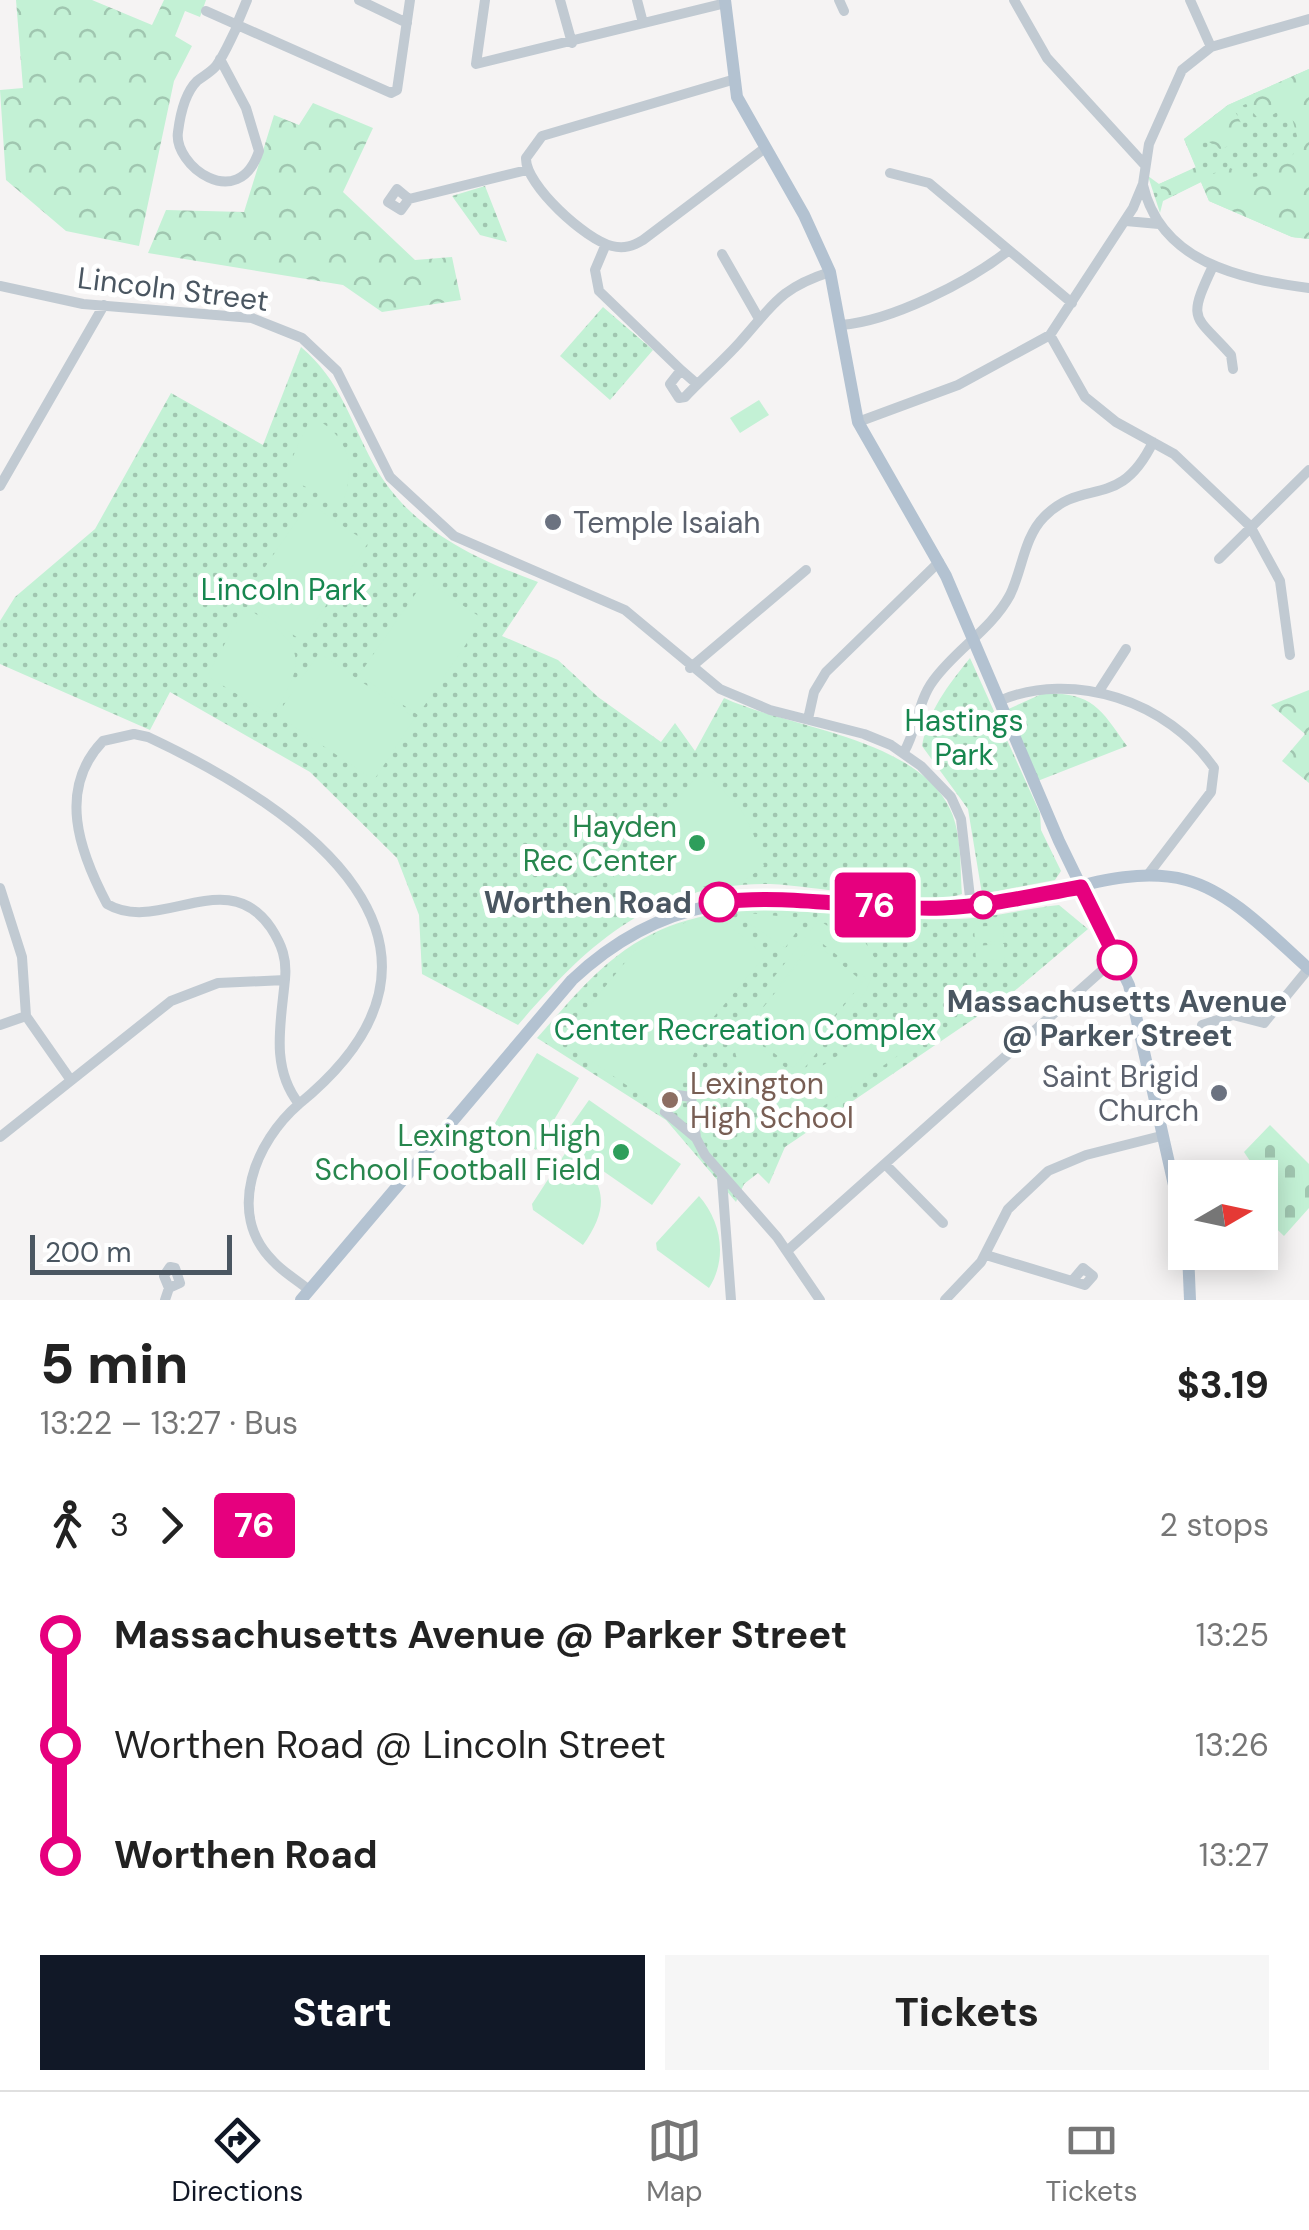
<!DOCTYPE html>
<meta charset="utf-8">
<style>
:root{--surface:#fff;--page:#f6f6f6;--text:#222;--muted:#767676;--line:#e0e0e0;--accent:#111827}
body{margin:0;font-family:"DM Sans",sans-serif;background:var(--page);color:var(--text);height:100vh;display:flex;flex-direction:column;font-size:38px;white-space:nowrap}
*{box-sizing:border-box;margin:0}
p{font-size:32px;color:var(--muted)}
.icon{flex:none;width:55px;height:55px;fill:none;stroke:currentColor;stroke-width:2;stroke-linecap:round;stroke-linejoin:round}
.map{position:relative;height:1300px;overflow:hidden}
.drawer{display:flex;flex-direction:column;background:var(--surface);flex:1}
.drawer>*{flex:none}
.badge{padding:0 20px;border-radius:8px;font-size:35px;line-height:65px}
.needle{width:65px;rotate:81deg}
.tools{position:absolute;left:1168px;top:1160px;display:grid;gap:20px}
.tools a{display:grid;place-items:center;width:110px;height:110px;border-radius:0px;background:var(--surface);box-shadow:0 5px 25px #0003;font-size:50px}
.scale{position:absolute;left:30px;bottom:25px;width:202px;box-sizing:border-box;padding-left:10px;border:5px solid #4a5661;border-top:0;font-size:28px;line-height:35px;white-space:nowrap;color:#4a5661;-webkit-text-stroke:8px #fff;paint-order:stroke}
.map>.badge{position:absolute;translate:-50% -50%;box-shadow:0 0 0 5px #fff}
.legs{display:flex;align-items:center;gap:15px;height:110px;padding:0 40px;font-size:32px}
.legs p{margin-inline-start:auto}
.headline{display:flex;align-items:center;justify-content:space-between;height:170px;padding:0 40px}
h1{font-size:55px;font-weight:800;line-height:75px}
.primary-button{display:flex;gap:20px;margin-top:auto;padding:20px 40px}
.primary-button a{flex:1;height:115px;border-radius:0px;background:var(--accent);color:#fff;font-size:40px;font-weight:800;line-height:115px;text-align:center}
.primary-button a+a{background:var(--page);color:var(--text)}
ul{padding:0 40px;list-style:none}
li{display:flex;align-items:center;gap:35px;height:110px;font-size:38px}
li i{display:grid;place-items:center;width:15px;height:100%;margin:0 12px;background:currentColor}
li i::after{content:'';width:25px;height:25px;margin:-12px;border:8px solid;border-radius:50%;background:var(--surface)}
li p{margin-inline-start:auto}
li:first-child i{background:linear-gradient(#0000 50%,currentColor 0)}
li:last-child i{background:linear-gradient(currentColor 50%,#0000 0)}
.menu{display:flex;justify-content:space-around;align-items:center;height:140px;border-top:2px solid var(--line);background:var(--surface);font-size:28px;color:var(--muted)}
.menu a{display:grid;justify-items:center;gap:5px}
.menu .on{color:var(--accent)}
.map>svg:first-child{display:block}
.grass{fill:url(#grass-dots)}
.forest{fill:url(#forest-crowns);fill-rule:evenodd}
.cemetery{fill:url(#cemetery-stones)}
.pitch{fill:#c3f1d5;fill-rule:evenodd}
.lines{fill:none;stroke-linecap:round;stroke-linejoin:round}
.minor{stroke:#c1cad2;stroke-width:10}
.major{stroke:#b3c2d1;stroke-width:12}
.line-1-casing{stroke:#fff;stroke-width:22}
.line-1{stroke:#e6007e;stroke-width:15}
.worship-dot{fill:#6b7280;stroke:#fff;stroke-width:4}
.leisure-dot{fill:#2e9e5b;stroke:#fff;stroke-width:4}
.stop-1-dot{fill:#fff;stroke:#e6007e;stroke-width:5}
.education-dot{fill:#8d6e63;stroke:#fff;stroke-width:4}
.labels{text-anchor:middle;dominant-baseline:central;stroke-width:10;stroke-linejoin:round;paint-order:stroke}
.street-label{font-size:30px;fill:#4a5661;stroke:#fff}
.worship-label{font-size:30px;fill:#5b616d;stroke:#fff;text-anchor:start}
.park-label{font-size:30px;fill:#17864f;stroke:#fff}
.leisure-label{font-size:30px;fill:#27864d;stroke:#fff;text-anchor:end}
.stop-label{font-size:30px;font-weight:bold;fill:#4a5661;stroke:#fff;text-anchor:end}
.education-label{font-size:30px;fill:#785e54;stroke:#fff;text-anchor:start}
</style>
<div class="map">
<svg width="1309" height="1300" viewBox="0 0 1309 1300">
<defs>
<pattern id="grass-dots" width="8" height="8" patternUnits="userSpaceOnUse" patternTransform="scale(2.5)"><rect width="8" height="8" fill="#c3f1d5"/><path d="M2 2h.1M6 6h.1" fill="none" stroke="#a0c6b0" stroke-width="1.8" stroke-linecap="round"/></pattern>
<pattern id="forest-crowns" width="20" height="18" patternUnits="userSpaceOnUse" patternTransform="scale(2.5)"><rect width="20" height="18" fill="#c3f1d5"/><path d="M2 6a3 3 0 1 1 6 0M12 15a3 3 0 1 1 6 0" fill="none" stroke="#a0c6b0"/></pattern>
<pattern id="cemetery-stones" width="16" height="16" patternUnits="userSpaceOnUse" patternTransform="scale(2.5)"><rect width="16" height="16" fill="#c3f1d5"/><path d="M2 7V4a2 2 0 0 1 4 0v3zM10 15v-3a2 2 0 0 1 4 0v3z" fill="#a0c6b0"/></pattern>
</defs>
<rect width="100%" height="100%" fill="#f5f3f3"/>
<path class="grass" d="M1309 69V239L1292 237 1209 201 1201 182 1163 201 1160 213 1148 176 1159 184 1196 168 1184 139 1228 105Z
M485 186 507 242 480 235 452 196Z
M603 307 653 350 610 400 560 356Z
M301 347C340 380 350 420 373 463 408 528 473 558 538 582L502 636 558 660 598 697 661 742 675 723 695 751 724 698C789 728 917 738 950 809 962 834 960 867 962 894 929 905 882 894 847 892 822 890 796 885 770 884 652 883 590 942 518 1025L422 974 419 915 397 858 310 772 170 692 150 730 0 664V621L15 597 95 529 171 393 263 445Z
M970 658 1040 813 1041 830 1061 871 1055 880 982 894 968 809 922 746C929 709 947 687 970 658Z
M1044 693C1093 693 1100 708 1127 746L1035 782 1004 711Z
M1059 905 1088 929 1012 993 785 1147 769 1184 758 1173 744 1184 736 1202 666 1120 537 1038C563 1009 587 979 617 956 713 881 836 919 945 919 984 920 1021 909 1059 905Z"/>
<path class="forest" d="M16 0H92L152 25 164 0H206L200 17 185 11 175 36 192 46 174 81 139 246 66 231 6 180 0 90 23 88Z
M1309 69V239L1292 237 1209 201 1201 182 1166 199 1159 184 1196 167 1184 139 1228 105ZM1246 104 1261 122 1277 112 1292 118 1297 136 1293 155 1266 175 1253 177 1230 168 1207 176 1200 162 1206 160 1197 146 1206 140 1220 149 1238 143 1243 127 1234 109Z
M313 103 373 128 343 192 415 260 452 257 461 300 382 312 343 285 148 253 166 210 244 212 274 115 299 125Z
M1309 690V783L1282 761 1305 734 1271 705Z"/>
<path class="cemetery" d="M1270 1125 1309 1164V1208L1284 1236 1260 1213V1178L1253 1177 1258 1173 1244 1152Z"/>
<path class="pitch" d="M759 400 769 415 740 433 730 418Z
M311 417C350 434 356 468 342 505L284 476Z
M309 503 368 543 302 641 243 599Z
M425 580 483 619 418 715 359 675Z
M245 607C302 642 311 658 272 715L207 676Z
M319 653 415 718 374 780 277 715Z
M701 772C742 804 749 816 764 866L741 883 708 885 638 909 611 873Z
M715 913 765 956 702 1031 688 1070 654 1104 568 1045 567 1033 637 948 657 932Z
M747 913 800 918 799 928 785 948 746 921Z
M819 920 829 927 857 934 864 926 867 929 862 937 874 957V971L866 991 798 1076 770 1085 774 1093 751 1105 746 1092 752 1079 738 1063 730 1033ZM818 940 866 978 791 1072 743 1034 746 1031 793 1068 862 981 815 943 746 1029 810 945Z
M1003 925 1004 941 975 943 974 927Z
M1004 944 1005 959 976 961 975 946Z
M918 1002 936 1030 785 1132 765 1104Z
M537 1053 579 1078 536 1150 494 1125Z
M589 1100 681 1164 652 1205 560 1141Z
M566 1152C607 1179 611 1206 583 1245L533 1210 532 1204Z
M699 1196C721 1221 728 1258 709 1288L657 1250 656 1243Z"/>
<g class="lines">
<path class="minor" d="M359 0 407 23
M485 0 476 64 726 3
M560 0 572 43
M637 0 643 23
M839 0 844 11
M1014 0 1047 58 1144 164
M1190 0 1211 47
M206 11 391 93 397 90 410 0
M237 24 247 0
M220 59 246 108 259 151C238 214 173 165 178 132 180 116 185 93 197 81 203 76 210 73 216 66 225 54 231 38 238 25
M732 80 542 136 526 158C525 185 586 240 612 246 624 249 633 246 643 240L765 148
M890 173 929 183 1072 303
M1143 185C1161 263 1241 279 1309 288
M409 199 401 210 388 202 397 189 409 199 527 170
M1126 221 1159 224
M606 244 595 270 599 291 681 370
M722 254 758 317
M1213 266C1186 323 1195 314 1231 355L1233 369
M0 286 83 304 252 318 302 338 337 371 390 477 454 536 625 610 720 689 770 710 864 734 891 745 921 766 951 797 961 819 971 906
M841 325C892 321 968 282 1008 251
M1050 335 1085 397 1116 422 1174 454 1250 526 1280 581 1290 655
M697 384 681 370 670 384 679 398 685 397C703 378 723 361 740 342 773 305 780 288 830 272
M858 422 958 385 1050 335 1133 208 1143 184 1149 144 1182 70 1211 47 1309 19
M0 486 104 305
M1219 559 1309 470
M690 668 806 570
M1099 691 1126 649
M999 701C1073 669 1169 702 1214 768L1211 792 1147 876
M808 719 814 692 826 672 939 562
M904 752C917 730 918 701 933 681 956 649 991 630 1010 595 1022 571 1024 537 1044 517 1084 476 1119 512 1153 442
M0 888 22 957 26 1016 70 1079
M0 1025 26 1016
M1202 1025 1233 1015 1264 1023 1309 968
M299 1104C495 944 302 809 148 737L134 734 103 741C57 789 79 851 107 904 159 935 227 863 271 928 282 945 287 959 285 979 281 1023 270 1067 299 1104 256 1141 225 1213 273 1261 283 1272 297 1280 309 1290
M0 1137 171 1001 218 983 285 980
M696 1138 665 1112 677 1095 691 1097 696 1138 705 1155 777 1237 820 1300
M885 1164 943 1223
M722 1179 731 1300
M787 1251 1116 958
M986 1255 1072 1281 1083 1268 1093 1276 1085 1285 1072 1281
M165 1300 169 1288 180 1283 175 1268 170 1267 164 1276 169 1288
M945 1300 981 1262 1008 1209 1048 1171 1086 1155 1161 1136"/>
<path class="major" d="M725 0 737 97 804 215 830 272 858 422 946 576 1059 841 1129 985 1185 1234
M1188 1252 1190 1300
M301 1300 572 980C710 850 835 922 999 903 1059 896 1125 864 1186 880 1232 892 1274 938 1309 969"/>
</g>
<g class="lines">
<defs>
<path id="line-1" d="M719 902C794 893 868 911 943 908 990 906 1035 895 1081 887L1117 960"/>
</defs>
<use href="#line-1" class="line-1-casing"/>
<use href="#line-1" class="line-1"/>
</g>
<g class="worship-dot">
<circle cx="553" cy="522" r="10"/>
<circle cx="1219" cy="1093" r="10"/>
</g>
<g class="leisure-dot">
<circle cx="697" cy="843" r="10"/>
<circle cx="621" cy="1152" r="10"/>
</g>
<g class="stop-1-dot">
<circle cx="719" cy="902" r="18"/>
<circle cx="983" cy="905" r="12"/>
<circle cx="1117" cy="960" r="18"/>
</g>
<circle class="education-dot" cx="670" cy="1100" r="10"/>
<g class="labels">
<g class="street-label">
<text transform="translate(173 289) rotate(7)">Lincoln Street</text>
</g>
<g class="worship-label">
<text x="573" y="522">Temple Isaiah</text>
<text x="1199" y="1076" text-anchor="end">Saint Brigid<tspan x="1199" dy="34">Church</tspan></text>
</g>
<g class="park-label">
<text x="284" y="589">Lincoln Park</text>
<text x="964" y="720">Hastings<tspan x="964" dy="34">Park</tspan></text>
<text x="745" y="1029">Center Recreation Complex</text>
</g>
<g class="leisure-label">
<text x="677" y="826">Hayden<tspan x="677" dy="34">Rec Center</tspan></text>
<text x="601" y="1135">Lexington High<tspan x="601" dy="34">School Football Field</tspan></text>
</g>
<g class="stop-label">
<text x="692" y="902">Worthen Road</text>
<text x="1117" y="1001" text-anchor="middle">Massachusetts Avenue<tspan x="1117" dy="34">@ Parker Street</tspan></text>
</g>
<g class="education-label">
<text x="690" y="1083">Lexington<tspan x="690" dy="34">High School</tspan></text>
</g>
</g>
</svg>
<div class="tools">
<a><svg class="needle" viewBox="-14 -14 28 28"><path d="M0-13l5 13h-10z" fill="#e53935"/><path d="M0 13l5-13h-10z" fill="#767676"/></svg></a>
</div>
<div class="scale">200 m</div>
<b class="badge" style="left:875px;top:905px;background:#e6007e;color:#fff">76</b>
</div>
<section class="drawer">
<div class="headline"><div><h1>5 min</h1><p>13:22 – 13:27 · Bus</p></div><b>$3.19</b></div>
<div class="legs"><svg class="icon" aria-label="walk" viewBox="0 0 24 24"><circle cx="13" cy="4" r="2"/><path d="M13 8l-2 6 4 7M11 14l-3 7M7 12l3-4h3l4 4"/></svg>3<svg class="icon" aria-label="forward" viewBox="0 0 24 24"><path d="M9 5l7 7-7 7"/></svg><b class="badge" style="background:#e6007e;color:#fff">76</b><p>2 stops</p></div>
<ul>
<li><i style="color:#e6007e"></i><b>Massachusetts Avenue @ Parker Street</b><p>13:25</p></li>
<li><i style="color:#e6007e"></i><span>Worthen Road @ Lincoln Street</span><p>13:26</p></li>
<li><i style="color:#e6007e"></i><b>Worthen Road</b><p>13:27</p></li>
</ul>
<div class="primary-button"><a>Start</a><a>Tickets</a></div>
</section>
<nav class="menu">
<a class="on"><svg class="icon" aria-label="directions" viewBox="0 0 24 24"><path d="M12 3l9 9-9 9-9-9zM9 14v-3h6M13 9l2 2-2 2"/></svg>Directions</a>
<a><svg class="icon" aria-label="map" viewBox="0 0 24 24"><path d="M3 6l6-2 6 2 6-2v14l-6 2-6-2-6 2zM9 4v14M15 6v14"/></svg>Map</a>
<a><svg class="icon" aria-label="tickets" viewBox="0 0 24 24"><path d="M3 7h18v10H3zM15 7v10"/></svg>Tickets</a>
</nav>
